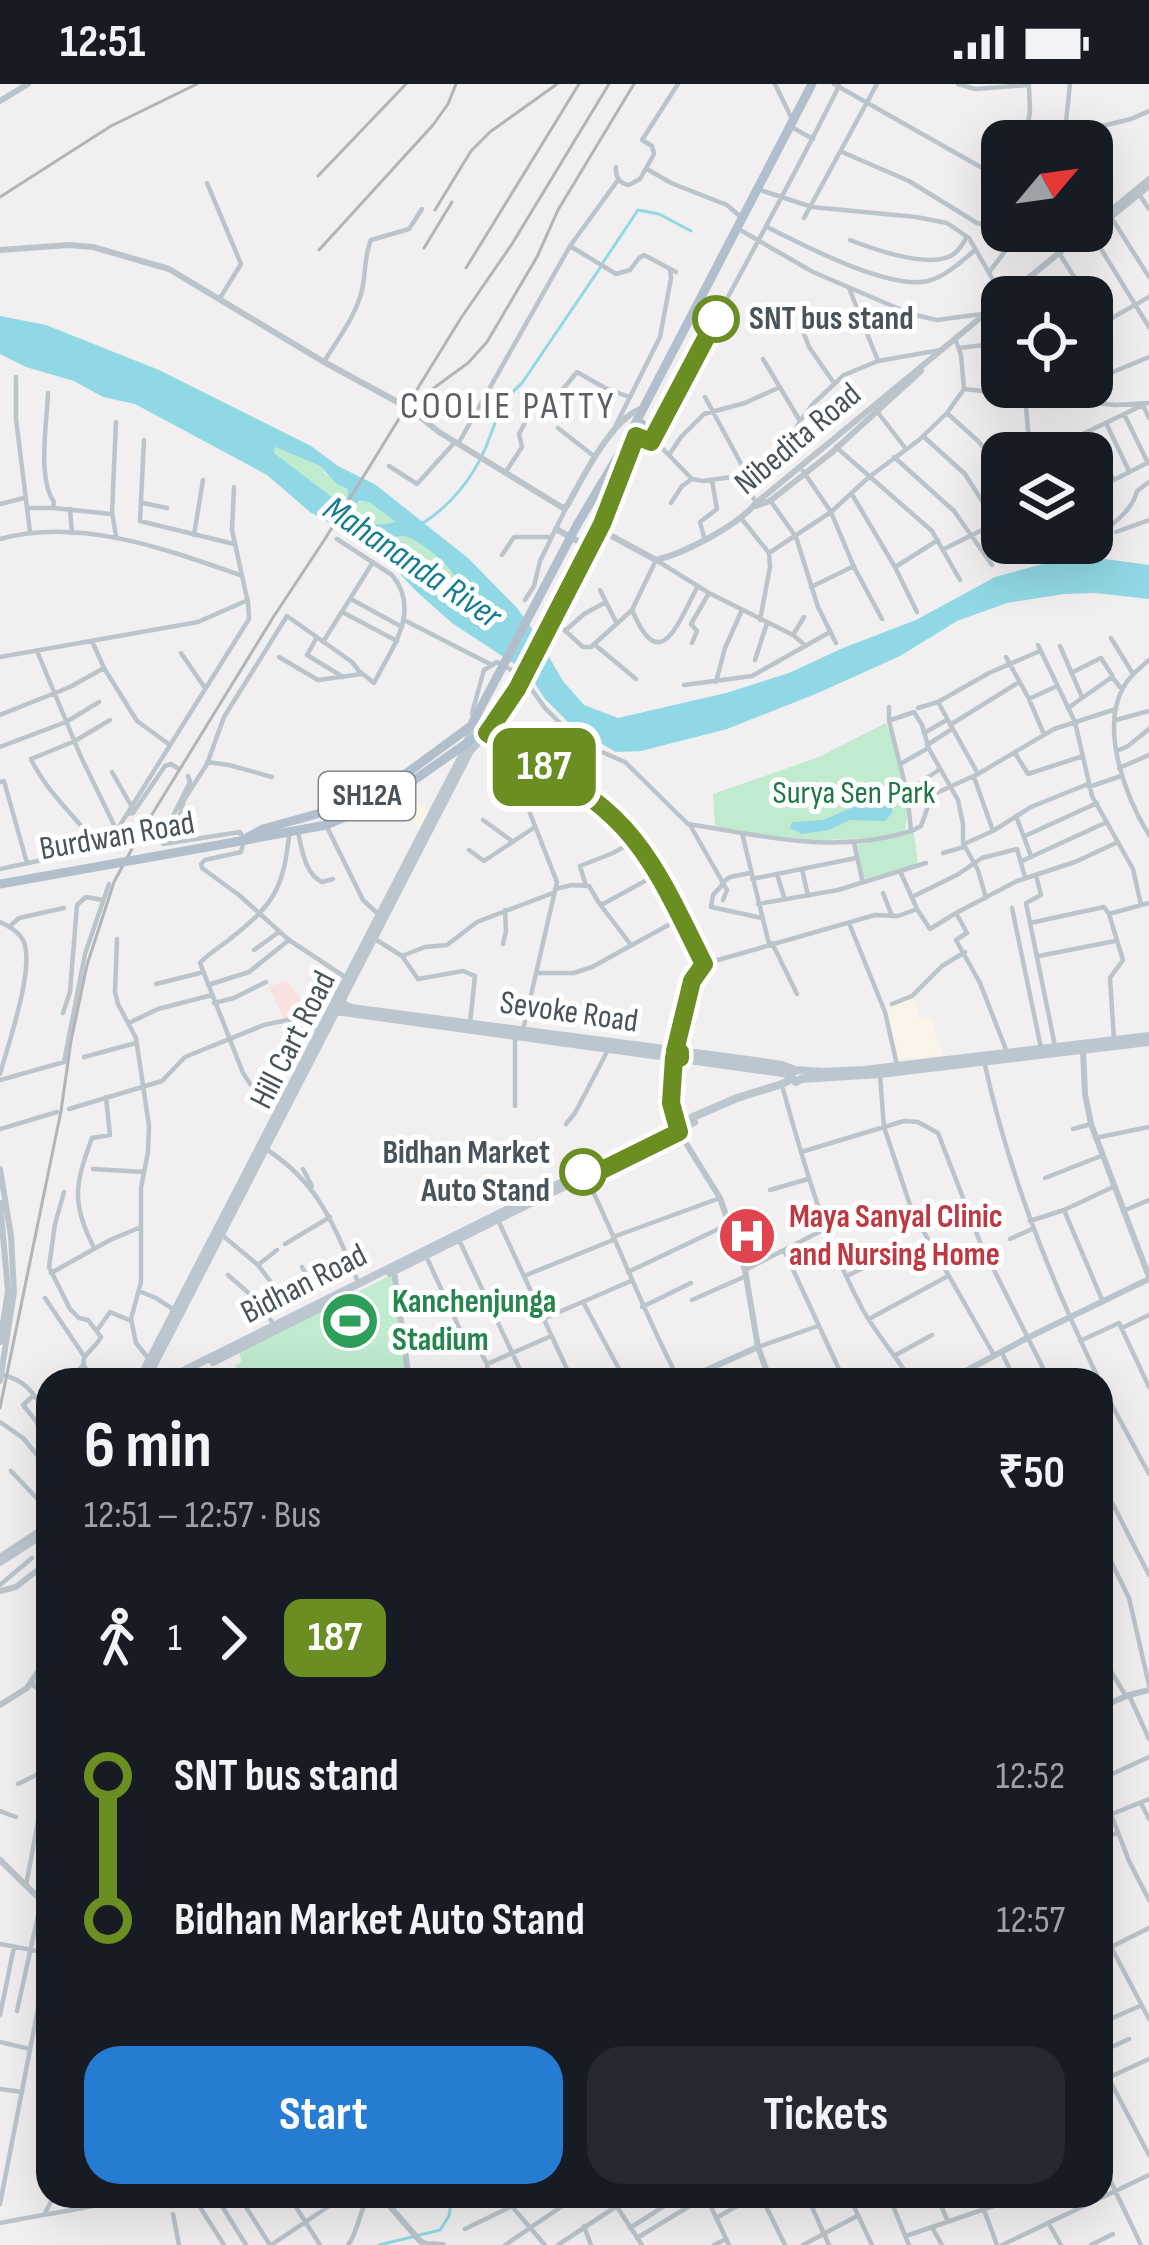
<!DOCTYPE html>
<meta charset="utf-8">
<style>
:root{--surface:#171b24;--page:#242831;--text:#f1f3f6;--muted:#9ea1a6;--accent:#267cd3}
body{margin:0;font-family:"Sofia Sans Condensed",sans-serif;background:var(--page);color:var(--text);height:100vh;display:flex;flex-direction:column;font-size:45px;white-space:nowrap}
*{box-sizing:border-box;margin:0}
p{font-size:39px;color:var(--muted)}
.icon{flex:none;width:66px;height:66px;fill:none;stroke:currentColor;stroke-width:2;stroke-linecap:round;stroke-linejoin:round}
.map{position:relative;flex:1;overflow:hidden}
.sheet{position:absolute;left:36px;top:1284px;width:1077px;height:840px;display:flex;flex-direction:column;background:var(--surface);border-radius:36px;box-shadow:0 12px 48px #0002}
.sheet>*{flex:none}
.badge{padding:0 24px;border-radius:18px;font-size:42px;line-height:78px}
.needle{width:78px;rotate:61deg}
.fabs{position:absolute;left:981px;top:36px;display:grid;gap:24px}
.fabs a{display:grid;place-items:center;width:132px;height:132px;border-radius:24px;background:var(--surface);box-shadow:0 12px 48px #0002;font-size:60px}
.map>.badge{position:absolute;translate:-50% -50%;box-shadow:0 0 0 6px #fff}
.legs{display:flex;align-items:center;gap:18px;height:132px;padding:0 48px;font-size:39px}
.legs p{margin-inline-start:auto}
.headline{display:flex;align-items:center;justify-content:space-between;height:204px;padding:0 48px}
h1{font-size:66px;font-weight:700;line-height:90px}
.button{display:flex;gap:24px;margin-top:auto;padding:24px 48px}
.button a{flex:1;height:138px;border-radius:36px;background:var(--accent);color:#fff;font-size:48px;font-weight:700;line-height:138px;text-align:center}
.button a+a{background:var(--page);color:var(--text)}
ul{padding:0 48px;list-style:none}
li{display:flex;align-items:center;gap:42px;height:144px;font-size:45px}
li i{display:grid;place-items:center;width:18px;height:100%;margin:0 15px;background:currentColor}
li i::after{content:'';width:30px;height:30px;margin:-15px;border:9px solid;border-radius:50%;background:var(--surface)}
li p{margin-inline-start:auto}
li:first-child i{background:linear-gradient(#0000 50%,currentColor 0)}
li:last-child i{background:linear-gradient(currentColor 50%,#0000 0)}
.status{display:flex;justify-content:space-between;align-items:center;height:84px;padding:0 60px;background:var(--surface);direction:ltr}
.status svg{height:33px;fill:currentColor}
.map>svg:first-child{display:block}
.commercial{fill:#faf4e9}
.medical{fill:#f9e1e1}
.green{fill:#c0ebce}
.water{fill:#90d8e5;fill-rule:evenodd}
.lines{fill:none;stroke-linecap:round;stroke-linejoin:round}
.stream{stroke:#90d8e5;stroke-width:3}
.minor{stroke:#bbc4cb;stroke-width:4.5}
.tertiary{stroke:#bbc4cb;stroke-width:6}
.secondary{stroke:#bcc6cf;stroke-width:8}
.primary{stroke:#b0bfcb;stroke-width:9}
.rail{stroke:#b1b4b8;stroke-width:3}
.primary-bridge{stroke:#b0bfcb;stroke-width:9}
.line-1-casing{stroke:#fff;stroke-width:27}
.line-1{stroke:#6b8e23;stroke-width:18}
.stop-1-dot{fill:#fff;stroke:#6b8e23;stroke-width:6}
.labels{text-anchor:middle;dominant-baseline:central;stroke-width:10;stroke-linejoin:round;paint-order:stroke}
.shield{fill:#fff;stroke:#7f878c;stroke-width:3}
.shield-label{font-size:30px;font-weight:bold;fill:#48535b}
.stop-label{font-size:33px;font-weight:bold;fill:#48535b;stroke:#fff;text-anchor:start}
.street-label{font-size:33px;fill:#48535b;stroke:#fff}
.park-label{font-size:33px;fill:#1e7745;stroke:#fff}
.health-label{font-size:33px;font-weight:bold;fill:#be3a42;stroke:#fff;text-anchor:start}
.leisure-label{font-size:33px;font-weight:bold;fill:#27864d;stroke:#fff;text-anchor:start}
.water-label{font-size:36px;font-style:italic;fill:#167e91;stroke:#fff}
.quarter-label{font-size:39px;letter-spacing:3px;fill:#5c5f63;stroke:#fff}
</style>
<div class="status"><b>12:51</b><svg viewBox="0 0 49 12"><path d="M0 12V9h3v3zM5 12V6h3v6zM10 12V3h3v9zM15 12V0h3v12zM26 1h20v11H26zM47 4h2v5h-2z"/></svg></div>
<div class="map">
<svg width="1149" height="2161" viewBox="0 0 1149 2161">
<rect width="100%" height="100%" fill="#f1efef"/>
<path class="commercial" d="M401 708 430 727 422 745 394 725 388 716Z
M913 913 921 936 930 933 943 971 899 975 886 924Z"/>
<path class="medical" d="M287 897 303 917 294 933H283L269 903Z"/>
<path class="green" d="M275 363 320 382 326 390 348 405 347 414 342 417 336 416 275 370 272 366Z
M356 418H369L394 434 396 439C380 443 361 441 353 424Z
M405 452C427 460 448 481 460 500L434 487 423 476 399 468 392 460V453Z
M886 639C896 667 914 720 904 748L874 754 799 757 715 742 713 710 819 673Z
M914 749 918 780 864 795 857 761Z
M393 1190 406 1296H240L235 1281 242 1278 239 1269Z"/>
<path class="water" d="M0 232 46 241 159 286 311 362 338 382 376 401 468 474 517 524 535 549 563 597 584 621 618 634 726 609 789 589 843 564 916 536 995 493 1076 471 1084 476 1105 475 1149 481V515L1095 509 1064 510 1007 519 957 537 900 572 818 609 727 645 641 667 616 668 574 644 545 615 528 589 452 539 417 508 377 466 310 428 267 391 135 320 103 313 74 297 26 283 0 270ZM275 363 320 382 337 400 348 405 347 414 342 417 336 416 274 369ZM359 417 369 418 396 438C381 443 358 440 353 422ZM405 452C426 460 449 481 460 500L434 487 420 474 399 468 393 460 392 453Z
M879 712 887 714 892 721V729L885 737 850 736 829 746 802 750 790 744 792 738 823 736Z"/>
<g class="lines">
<path class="stream" d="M602 180 638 126 659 130 691 147
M423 439C450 422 472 395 485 365 496 339 499 318 522 299L600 184
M379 2161 440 2146 449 2132 452 2112"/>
<path class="minor" d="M775 0 791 33
M834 0 984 85 1002 91
M958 0 975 5 1029 1
M795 45 813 55
M1065 51 1131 35 1149 27
M1025 57 1030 28 1029 3
M1064 57 1070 0
M842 68 909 97 977 139 994 143 1002 140
M616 83C615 93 620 100 629 101L640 95 654 70 652 62 642 56 678 0
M647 85 671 99 727 121 742 134
M207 99 241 180 220 214
M763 107 812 123 916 133 947 139 969 154 1003 213
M1139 110 1149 125
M1111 133 1149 193
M804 134 877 0
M767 143C803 161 888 206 928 197 946 192 961 178 975 166
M742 147 813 188 911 230 937 236 982 230
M1090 147 1149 243
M850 156C873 165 934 187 955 169 960 165 963 159 967 153
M570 162 616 190 630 186 639 174 644 171 676 188
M1059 169 1087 213
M989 188 1021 147
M849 204 878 277
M1092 225 1099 240
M800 239 809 263 834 299
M1092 242 1112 234 1149 213
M959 264 1002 259
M763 275 800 337
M324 278C337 256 356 232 362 206 366 189 364 172 371 156L409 145 422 125
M1113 288 1149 273
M16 293V335L30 448
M964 305 1115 321 1149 319
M48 309C47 338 37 394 54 418L53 424
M1025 311 1028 346 1037 369
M705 313 745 387
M550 321 577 288 605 304 629 313
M876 326 906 365
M947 329 978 357 1002 385
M1124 330 1148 379
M1106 339 1129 387
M616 341 660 253 671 194 670 185
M558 344 595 373
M1087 348 1113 395
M923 352 965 390 996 439
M639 354 661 363 692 395 703 397 739 392 787 363 800 337 813 320 844 291 878 277 941 266
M144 356 140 437 234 460
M651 358C712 239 779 123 839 2
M458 360 570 162 618 96
M836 363 932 447 960 496
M1043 369 1143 321 1149 334
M669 371 681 353 704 330 745 319 780 303
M894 373 954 427 992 481
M389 382 417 400 455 358
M803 387 831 428 854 483 882 535
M505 389 522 363 519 350 528 333
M739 392 756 418
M1092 407 1149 378
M853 412 895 483 917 528
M770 416 796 453 818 523 836 559
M143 419 167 424
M671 419 682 402 692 395
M0 420 24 414
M27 424H53L112 430 116 338
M70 425 72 449
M112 428 116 452
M741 434 769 469 770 483 760 536
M1092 440 1110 430
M1116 448 1149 436
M194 451 203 396
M704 453 700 438 717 425 712 397
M0 455C80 433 165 465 240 491
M1092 458C1108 441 1131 431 1137 407L1149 398
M1054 459 1059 477
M944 465 1002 436
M769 469 831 428 869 393 919 356 947 329 964 305 961 271 956 257
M1081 470 1091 459
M502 471 514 453H551
M897 482 938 456
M811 503 854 482
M600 506 617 540
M351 515 402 543
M525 516 534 502 540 477 566 424
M633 528C661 594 679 536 698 502
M344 529 397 557
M404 536 490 580
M558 540 583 563H591L632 526 656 476 709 509 793 551 806 562
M565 547 584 530 606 518
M793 551 804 533
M1111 554 1133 590
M316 555 307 571 343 593
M92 557 104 584 137 637 170 661
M323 558 373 478
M692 559 697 547 691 540 709 509
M594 560 636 595
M1038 561 1075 638 1092 712 1133 785 1141 821
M1060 562 1082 613
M37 567 81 673 117 747
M181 569 205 604
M0 573 198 538 248 516
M279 573 318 596 362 590
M1006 573 1029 615 1043 648
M755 576 767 539
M1149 576C1140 584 1129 592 1123 604 1100 646 1126 714 1149 751
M1071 589 1101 574 1112 591
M716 598 725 564 742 526
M684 601 752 592 830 548
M1029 615 1057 602
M918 624 938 618
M1068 624 1112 593 1120 603
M0 631 70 603 104 584
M891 636 914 628 922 641 929 665 958 716 963 740V759L978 786 986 814
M1116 636 1149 627
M950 641 1016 600
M490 643 475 638 472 629 484 586 497 578 522 592 545 624 569 648 588 662 625 678 688 740 742 749 769 860
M924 649 945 637
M488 650 551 687 620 740 677 821 704 880
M927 661 952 645
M0 663 66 638 99 618
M1117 667 1128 662 1149 645
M1015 669 1028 690 1083 672
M518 672 513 686 557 798 523 946
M207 678 229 681 272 693
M902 679 928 664
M1119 684 1149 671
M112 688 132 723
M978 690 938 618 989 589 1040 567
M974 693 993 747
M0 698 4 697 27 779
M1089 703 1121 692
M907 708 940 685
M127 730 133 729 165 682 171 680 179 685
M1016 732 1031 772
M483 736 512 757
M326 741 363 816 377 829
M690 741 727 806 723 816
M298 748C302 766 305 790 322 798L333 795
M910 748 921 742 932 711 978 690 1054 645 1116 625
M742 749C800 759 855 765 911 747L907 708 889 637V623
M1025 752 1097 719
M170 758 172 734 190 698 188 692
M172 759 184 716 207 680 224 633 287 532 352 578 359 587 374 599C391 565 422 527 392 491L337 455
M854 759 862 795
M163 760 240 748 244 756 241 768 205 776 201 780 202 784 239 811 289 856 348 895
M964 760 993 747 1031 723 1088 700
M100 764C77 734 47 709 31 675L75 657 110 636
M469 766 484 777 535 743
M943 769 964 763
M1022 777 1107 738
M0 785 107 762 249 535 248 519 232 446 234 403
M802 785 808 812
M900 787 917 825 930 845 956 829
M777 790 784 813
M1036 791 1041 811 1026 819 1055 962
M752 795 856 774
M722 799 730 793 750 789
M722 801 713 811 711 823 762 834
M586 802 580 782 613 769 633 758
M555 805 572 801 589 802 599 819 603 820 656 791
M883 809 892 832
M912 813 957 791 982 774 1017 765 1025 793
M599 819 631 861
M758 820 838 806 926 779
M1012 824 1041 964
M0 838C9 842 18 847 23 856 36 881 8 961 0 990
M849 839 885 928 897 981
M1030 839 1104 823 1109 830
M9 843 19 834 64 824
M117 855 115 908 118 920 136 954 149 1042 148 1068 141 1104V1198L131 1235 136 1259 148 1274
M375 855 402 872 418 895 463 887 475 892 470 939
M772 859 797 910
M503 860 506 847 505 826
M254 866 279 848
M402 872 425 863 447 861 477 838 553 809
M1039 872 1115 857
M536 889H574L592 883 683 833
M156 900 204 888
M208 901 249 888 289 856
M214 919 234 914 266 898
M892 920 912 912 942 882 965 868
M63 929 70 908 77 821 86 813 103 816
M129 939 158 925 212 911
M1114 956 1110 894 1123 876 1109 830 1149 819
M675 967 690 902 704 880 875 831 898 832 917 825
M1007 968 980 899 956 856 967 849 956 829 1017 797 1075 778 1118 758
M84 973 136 959
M674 973 671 1003 675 1039
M984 977C1009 1091 1049 1191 1099 1296
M880 991 884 1043 912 1127 994 1271
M0 996 64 978 85 870 109 800
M783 1005C804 1080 825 1156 863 1226 877 1251 896 1272 911 1296
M515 1022V952
M69 1025 162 997 185 973 264 941 292 935 321 947
M278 1030 257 1010 243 989 200 879C208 870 220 863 230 855 273 821 283 806 289 752
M566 1040 575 1029 609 964
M0 1045 57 1028
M1073 1045 1091 1040
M1095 1054 1149 1043
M266 1065C320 1100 334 1142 358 1198
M801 1068 904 1037 918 1038 938 1049 980 1158 1049 1296
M93 1085 144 1088
M303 1085 312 1102
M586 1093C619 1160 644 1230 679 1296
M1045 1094 1101 1072
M770 1106 808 1095
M64 1108 55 1140 49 1183 70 1225 79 1234 88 1236 101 1253C90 1273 71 1271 95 1296
M1064 1126 1103 1218
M1123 1127 1149 1116
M498 1136 572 1296
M1030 1137 1064 1126 1113 1103
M222 1151 258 1181 280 1210 308 1194 302 1183
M613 1153 720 1114
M1010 1155 1032 1145
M459 1156 525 1296
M285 1160 330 1133
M94 1164C71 1119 75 1100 92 1054L110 1051 106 1013
M784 1166 844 1296
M426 1172 469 1265 477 1261 487 1280
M258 1181 277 1166
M745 1186 825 1145
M628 1188 729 1140
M51 1189 110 1156 141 1143
M228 1191 260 1219 274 1241
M524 1192 613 1156
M847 1192 907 1162
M139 1207 156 1214 176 1227
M45 1214 84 1272
M692 1216 746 1192
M583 1218 625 1296
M642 1223 691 1199
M543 1235 631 1197
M869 1235 948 1192
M1122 1244 1149 1231
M98 1245 110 1228 129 1236
M1080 1257 1119 1239 1149 1303
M758 1263 818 1242
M1002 1269 1015 1296
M894 1272 932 1251
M1 1290C29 1298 33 1309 48 1332
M68 1296 83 1281
M489 1296 487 1280 549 1253
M815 1296 837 1286
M1101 1301 1149 1390
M34 1311 23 1321 36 1337 48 1361
M0 1338 23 1354 48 1384
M11 1387 48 1426
M1101 1397 1149 1491
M1101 1457 1129 1514 1149 1601
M0 1472 48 1440
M0 1501 32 1474
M1101 1571 1126 1612
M1129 1611 1149 1655
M1112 1690 1149 1673
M18 1700 48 1685
M1101 1704 1129 1777 1149 1816
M1141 1719 1149 1735
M0 1727 16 1733
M1112 1730 1149 1715
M1101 1757 1118 1748
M26 1802 38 1737 48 1740
M1101 1844 1149 1935
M0 1860 48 1869
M1111 1863 1149 1844
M38 1922 48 1937
M17 1927 48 1786
M0 1931 14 1863
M1101 1939 1140 1922
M0 1958 30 1965
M1101 1968 1129 1955
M1101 1980 1149 2071
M46 1996 48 1995
M1101 1997 1149 1975
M0 2005 22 2008
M1101 2077 1141 2161
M193 2112 224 2161
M239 2112 270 2161
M289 2112 320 2161
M442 2112 447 2119
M503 2112 545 2161
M610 2112 642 2161
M706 2112 729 2161
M761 2112 785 2161
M807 2112 829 2161
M849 2112 872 2161
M889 2112 909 2161
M937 2112 948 2138
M979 2112 997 2161
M220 2119 246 2161
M0 2120 48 1873
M45 2129 54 2112
M173 2130 179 2161
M716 2134 755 2112
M0 2139C46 2130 91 2124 137 2112
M1049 2140 1061 2161
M584 2142 591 2161
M630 2144 680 2112
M465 2145 512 2122
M933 2145 942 2161
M906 2152 1023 2112
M637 2154 706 2112
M271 2161 344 2112
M348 2161C359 2147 358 2127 370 2112
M505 2161 577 2112
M558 2161 632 2112
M714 2161 726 2155
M803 2161 857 2132
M1002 2161 1149 2091
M1091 2161 1113 2150"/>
<path class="tertiary" d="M0 17 28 0
M1092 142 1149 95
M1095 142 1111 133 1149 102
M0 166 69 161 93 163 169 185 324 278 403 321
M1005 213 1086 147
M414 328 439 348 563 424 567 422C582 395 613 331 644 324
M756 422 770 417 830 370 921 287
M556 445 594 466 606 449 656 476C685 469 737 442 756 419L1002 216
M1083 965 1085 1010 1091 1040 1149 1193
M679 1048 720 1114 745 1186 758 1263 770 1296
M0 1085 11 1152 14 1208 0 1297
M0 1119 8 1207 0 1258
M394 1187 409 1296
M684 1296 758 1263
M949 1296 1027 1254 1149 1195
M0 1507 16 1503 48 1478
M31 1599 48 1611
M0 1621 27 1604 48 1573
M1101 1623 1129 1611 1149 1606
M0 1776 48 1823
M381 2112 420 2157 426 2160 443 2161"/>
<path class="secondary" d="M338 918 351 924 741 975 782 981 795 986
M335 927 790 990
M1149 952 864 986 823 988 795 986 790 993 796 998 801 995 880 990 1149 958
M390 1189 694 1038
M213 1278 328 1220
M139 1296 437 720 462 672 474 640
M146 1296 470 667 486 649
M165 1296 693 1033 737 1014 782 1000 791 995
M0 1478 48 1447"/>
<path class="primary" d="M603 439 642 340
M577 441 621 367 812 0
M248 753 263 745 342 723 403 692 471 642 497 593
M235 758 326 741 387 715 490 643 517 605"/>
<path class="rail" d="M318 92 406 0
M0 113 111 42 197 0
M435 126 471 67 490 48 557 0
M424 164 452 118
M319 166 433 41 448 20 456 0
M466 184 579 0
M416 317 468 279 487 258 537 173 558 126 634 0
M0 1324 61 1027 71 957 87 881 114 798 140 750 274 532 325 455 461 234 512 160 609 0"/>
<path class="primary-bridge" d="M497 593 577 441
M517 605 603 439
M0 800 235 758"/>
</g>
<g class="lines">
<defs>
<path id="line-1" d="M583 1088 586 1094 679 1048 671 1019 674 973 680 974V968L675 967 692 897 704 880C681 835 659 782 624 744 588 704 532 677 487 649L517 605 602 440 636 352 651 358 716 235"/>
</defs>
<use href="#line-1" class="line-1-casing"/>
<use href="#line-1" class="line-1"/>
</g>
<defs>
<symbol id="hospital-disc" viewBox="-11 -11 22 22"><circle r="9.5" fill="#e0444e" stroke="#fff"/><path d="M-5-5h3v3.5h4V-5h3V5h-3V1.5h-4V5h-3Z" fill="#fff"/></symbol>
<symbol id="stadium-disc" viewBox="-11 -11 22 22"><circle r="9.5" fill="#2e9e5b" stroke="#fff"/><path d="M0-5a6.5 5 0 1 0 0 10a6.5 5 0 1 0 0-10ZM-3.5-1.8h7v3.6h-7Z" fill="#fff"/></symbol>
</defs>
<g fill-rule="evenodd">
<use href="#hospital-disc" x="714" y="1119" width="66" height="66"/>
<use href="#stadium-disc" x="317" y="1204" width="66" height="66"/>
</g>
<g class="stop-1-dot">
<circle cx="716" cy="235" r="21"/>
<circle cx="583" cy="1088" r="21"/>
</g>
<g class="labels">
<rect class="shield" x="319" y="688" width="96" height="48" rx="9"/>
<g class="shield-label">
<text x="367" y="712">SH12A</text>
</g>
<g class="stop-label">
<text x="749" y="235">SNT bus stand</text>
<text x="550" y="1069" text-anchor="end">Bidhan Market<tspan x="550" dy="38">Auto Stand</tspan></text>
</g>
<g class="street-label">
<text transform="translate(798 355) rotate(-40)">Nibedita Road</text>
<text transform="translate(117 752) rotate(-10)">Burdwan Road</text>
<text transform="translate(569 928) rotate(8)">Sevoke Road</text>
<text transform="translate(293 956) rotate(-63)">Hill Cart Road</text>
<text transform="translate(304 1200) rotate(-27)">Bidhan Road</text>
</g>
<g class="park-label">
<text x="854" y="709">Surya Sen Park</text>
</g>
<g class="health-label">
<text x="789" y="1133">Maya Sanyal Clinic<tspan x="789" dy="38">and Nursing Home</tspan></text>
</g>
<g class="leisure-label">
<text x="392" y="1218">Kanchenjunga<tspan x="392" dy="38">Stadium</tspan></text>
</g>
<g class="water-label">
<text transform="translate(412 479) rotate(34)">Mahananda River</text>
</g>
<g class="quarter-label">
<text x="508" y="322">COOLIE PATTY</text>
</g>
</g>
</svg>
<div class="fabs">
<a><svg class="needle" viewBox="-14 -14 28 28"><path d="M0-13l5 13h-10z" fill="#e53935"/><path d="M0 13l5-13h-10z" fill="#9ea1a6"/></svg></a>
<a><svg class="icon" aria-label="locate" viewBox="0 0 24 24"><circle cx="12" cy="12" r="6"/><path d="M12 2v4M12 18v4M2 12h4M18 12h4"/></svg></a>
<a><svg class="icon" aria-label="layers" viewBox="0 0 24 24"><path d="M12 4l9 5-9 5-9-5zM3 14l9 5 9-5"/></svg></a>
</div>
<b class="badge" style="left:544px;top:683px;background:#6b8e23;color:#fff">187</b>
<section class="sheet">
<div class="headline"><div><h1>6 min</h1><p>12:51 – 12:57 · Bus</p></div><b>₹50</b></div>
<div class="legs"><svg class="icon" aria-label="walk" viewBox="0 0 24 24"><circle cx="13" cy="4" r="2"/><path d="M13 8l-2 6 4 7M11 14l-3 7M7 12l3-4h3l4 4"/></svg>1<svg class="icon" aria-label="forward" viewBox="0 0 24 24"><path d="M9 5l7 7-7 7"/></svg><b class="badge" style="background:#6b8e23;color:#fff">187</b></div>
<ul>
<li><i style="color:#6b8e23"></i><b>SNT bus stand</b><p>12:52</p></li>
<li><i style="color:#6b8e23"></i><b>Bidhan Market Auto Stand</b><p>12:57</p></li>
</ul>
<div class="button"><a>Start</a><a>Tickets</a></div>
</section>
</div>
